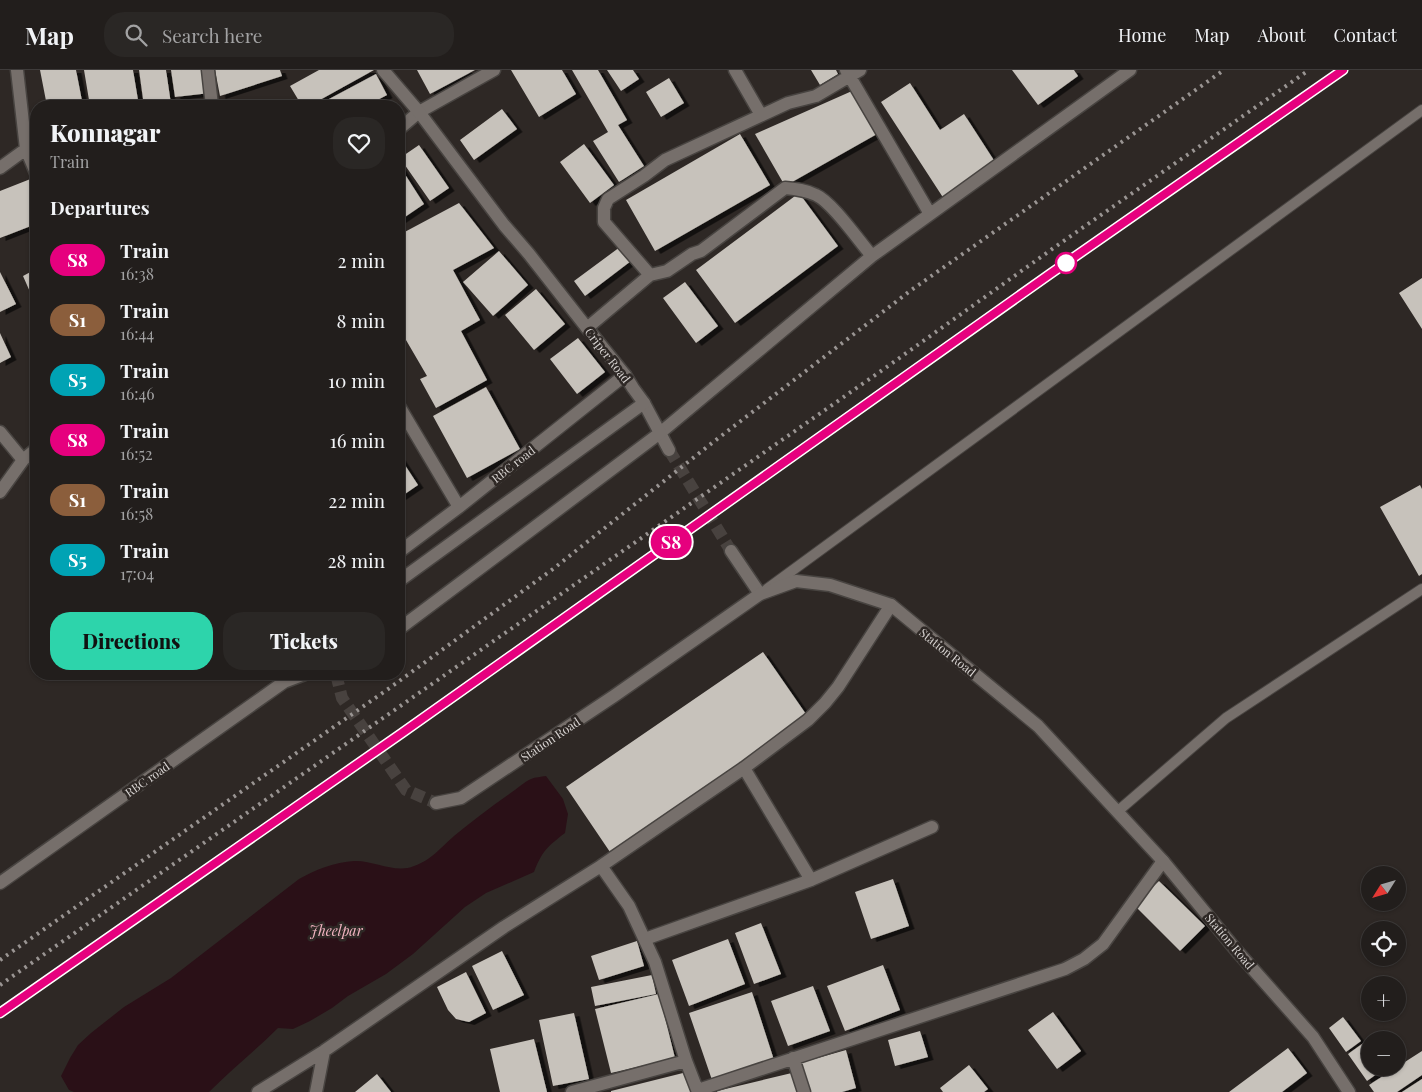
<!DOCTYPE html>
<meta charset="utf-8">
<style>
:root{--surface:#221e1c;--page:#2a2725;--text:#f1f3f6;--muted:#a2a2a3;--line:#3f3c3b;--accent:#2dd4ab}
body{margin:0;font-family:"Playfair Display",serif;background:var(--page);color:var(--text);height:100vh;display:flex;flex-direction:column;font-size:19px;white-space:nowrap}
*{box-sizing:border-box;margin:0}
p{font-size:16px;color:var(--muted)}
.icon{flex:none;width:28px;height:28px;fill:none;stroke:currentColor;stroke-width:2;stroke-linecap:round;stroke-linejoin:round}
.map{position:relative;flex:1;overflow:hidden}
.sheet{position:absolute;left:30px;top:30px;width:375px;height:580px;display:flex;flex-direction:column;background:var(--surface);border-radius:20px;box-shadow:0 1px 4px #0004,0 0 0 1px var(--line)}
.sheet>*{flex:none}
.badge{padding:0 10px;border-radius:16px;font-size:18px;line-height:32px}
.needle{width:32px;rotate:233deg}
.buttons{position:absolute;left:1361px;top:796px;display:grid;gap:10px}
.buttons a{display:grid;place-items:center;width:45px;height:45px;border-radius:50%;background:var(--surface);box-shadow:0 1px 4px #0004,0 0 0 1px var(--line);font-size:25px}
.map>.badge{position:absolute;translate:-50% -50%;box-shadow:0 0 0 2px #fff}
h2{padding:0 20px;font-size:19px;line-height:45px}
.round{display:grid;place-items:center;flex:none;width:52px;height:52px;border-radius:20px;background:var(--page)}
.overview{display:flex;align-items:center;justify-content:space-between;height:85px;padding:0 20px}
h1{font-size:24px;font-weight:800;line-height:38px}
.cta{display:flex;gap:10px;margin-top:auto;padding:10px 20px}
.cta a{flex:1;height:58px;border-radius:20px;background:var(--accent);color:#111;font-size:20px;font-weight:800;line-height:58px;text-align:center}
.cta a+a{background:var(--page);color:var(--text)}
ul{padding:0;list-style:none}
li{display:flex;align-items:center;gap:15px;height:60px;padding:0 20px}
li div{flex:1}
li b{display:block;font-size:19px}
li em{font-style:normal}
li .badge{min-width:55px;font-weight:700;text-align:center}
header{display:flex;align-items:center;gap:30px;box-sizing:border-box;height:70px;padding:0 25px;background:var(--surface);border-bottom:1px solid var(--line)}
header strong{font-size:24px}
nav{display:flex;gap:28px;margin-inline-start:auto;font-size:18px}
.search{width:350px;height:45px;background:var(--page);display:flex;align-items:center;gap:12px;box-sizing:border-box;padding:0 18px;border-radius:20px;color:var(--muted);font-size:19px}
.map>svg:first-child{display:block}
.water{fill:#2a1017}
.building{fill:#c7c2bb;filter:url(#shadow)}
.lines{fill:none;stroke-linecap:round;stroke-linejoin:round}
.minor-tunnel{stroke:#48423f;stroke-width:12;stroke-dasharray:12 6;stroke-linecap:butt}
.secondary-tunnel{stroke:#48423f;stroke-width:12;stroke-dasharray:12 6;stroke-linecap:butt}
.service-casing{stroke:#484441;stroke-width:12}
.minor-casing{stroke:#484441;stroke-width:15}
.tertiary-casing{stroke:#484441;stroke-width:15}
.secondary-casing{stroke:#484441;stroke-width:15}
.service{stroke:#766f6b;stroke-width:10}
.minor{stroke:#766f6b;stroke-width:12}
.tertiary{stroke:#766f6b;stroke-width:12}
.secondary{stroke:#766f6b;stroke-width:12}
.rail{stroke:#9a9593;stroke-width:4;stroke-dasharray:2.5 5;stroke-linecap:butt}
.line-casing{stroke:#fff;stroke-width:11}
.line{stroke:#e6007e;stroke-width:8}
.stop-dot{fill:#fff;stroke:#e6007e;stroke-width:2.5}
.labels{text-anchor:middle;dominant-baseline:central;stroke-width:5;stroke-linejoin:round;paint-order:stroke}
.street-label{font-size:12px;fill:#d8d4d2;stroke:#2e2825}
.water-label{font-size:14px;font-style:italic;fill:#f4b5c2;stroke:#2e2825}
</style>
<header>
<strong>Map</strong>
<div class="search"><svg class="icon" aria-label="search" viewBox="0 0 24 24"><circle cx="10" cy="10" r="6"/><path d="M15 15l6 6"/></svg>Search here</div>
<nav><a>Home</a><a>Map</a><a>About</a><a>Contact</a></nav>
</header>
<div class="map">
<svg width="1422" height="1022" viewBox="0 0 1422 1022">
<defs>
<filter id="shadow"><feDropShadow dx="5.5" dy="3" stdDeviation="0" flood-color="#0009"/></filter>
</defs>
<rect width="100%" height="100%" fill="#2e2825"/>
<path class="water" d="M546 706 563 729 568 744 565 763C548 776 542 781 534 802L486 823 465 837 413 884 386 904 348 926 332 938 310 951 293 959 278 958C256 980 232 999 209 1022H74L69 1020 61 1006 70 988 78 975 91 963 124 937 171 908 299 809C315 800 335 792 354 791 374 790 395 804 414 796 433 789 439 779 454 766 472 751 492 736 512 722 518 718 524 712 531 709 535 707 541 707 546 706Z"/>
<path class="building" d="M40 0H76L83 36H47Z
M84 0H133L139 36H90Z
M139 0H166L171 34 144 36Z
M171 0H207L210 23 175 27Z
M215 0H280L282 6 220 26Z
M319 0H374L309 36H302L290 16Z
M417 0H475L430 24Z
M511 0H562L576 24 539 47Z
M572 0H598L627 50 618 55 644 96 619 112 593 71 608 62Z
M607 0H633L639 9 621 21Z
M811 0H836L838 4 820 15Z
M1012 0H1074L1078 6 1038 35Z
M376 4 387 25 366 36H316Z
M669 8 684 33 661 47 646 22Z
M910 13 940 60 964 44 997 95 944 129 881 32Z
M852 21 877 64 785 116 755 64Z
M502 39 517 59 474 90 460 70Z
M740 64 770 115 655 181 626 130Z
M584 74 614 115 590 133 560 92Z
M419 75 449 118 430 131 400 88Z
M399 95 424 134 399 151Z
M33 108 36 117V154L0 168V121Z
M799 123 838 176 735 253 696 200Z
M459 133 494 178 453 200 480 250 461 261 487 310 436 338 420 309 427 306 399 258V165Z
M620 177 631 191 585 226 574 211Z
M499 181 528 215 493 246 463 212Z
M36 199V230L34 231 23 206Z
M0 202 16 234 0 242Z
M1422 208V259L1399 223Z
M685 212 718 256 696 273 663 228Z
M536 219 565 254 534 280 505 245Z
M0 263 11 287 0 293Z
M578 268 605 302 577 324 550 289Z
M486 317 520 379 467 408 433 346Z
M399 386 418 415 399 428Z
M1420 415 1422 419V504L1419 506 1380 437Z
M763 582 808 647 610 782 566 717Z
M893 809 909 856 871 869 855 822Z
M1159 811 1205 856 1180 881 1134 835Z
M761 853 781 904 754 914 735 863Z
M728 869 745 914 689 936 672 890Z
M637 871 644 896 599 910 591 886Z
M502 881 524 925 493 940 472 896Z
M883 895 900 940 845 961 827 916Z
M466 902 486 943 469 952 456 949 448 940 437 917Z
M652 905 656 924 595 936 591 917Z
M813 916 830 961 788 976 771 931Z
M752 922 774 990 712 1010 689 943Z
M659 924 675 988 611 1003 595 939Z
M1053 942 1081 981 1057 999 1028 960Z
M574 943 589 1009 553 1016 539 950Z
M1343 947 1361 971 1346 982 1329 958Z
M920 961 928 987 895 996 888 970Z
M534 969 547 1022H500L490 979Z
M1369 969 1370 998H1385L1367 1011 1348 984Z
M1288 978 1307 1003 1282 1022H1229Z
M846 980 856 1018 842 1022H809L800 993Z
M1422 981V1005L1397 1022H1374L1369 1015Z
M969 995 988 1019 984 1022H943L940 1018Z
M687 1002 693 1022H611V1021Z
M796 1002 801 1022H717V1021Z
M377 1004 391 1022H355Z
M1422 1009V1022H1402Z"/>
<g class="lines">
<path class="minor-tunnel" d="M669 380 731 481"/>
<path class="secondary-tunnel" d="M336 604 342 628 406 720 436 733"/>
<defs>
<path id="service" d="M767 519 1422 40
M1118 741 1226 648 1422 519"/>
<path id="minor" d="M208 0 212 36
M735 0 761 45
M846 0 930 144
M399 59 419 42 494 0
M36 75 26 79 36 103
M0 98 26 79 17 0
M650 205 604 152V138L608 129 644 106 665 90 788 33 816 26 860 0
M587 258 650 205 667 201 692 184 701 181 785 118C796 119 806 120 816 125 832 132 859 171 872 186
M399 336 459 437
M0 362 23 390
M669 380 660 363 872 186 1130 0
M0 422 23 390 36 379
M731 481 760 524
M399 482 459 437 625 305
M744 698 811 810
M645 869 811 810 932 757
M793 988 804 1022
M698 1020 1065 899 1084 889 1103 874 1163 791
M258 1022 324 981 504 857 601 796
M316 1022 324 981
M572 1022 686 991
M698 1022 686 991 655 892 629 836 601 796 744 698 808 650 825 633 838 617 891 535"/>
<path id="tertiary" d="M399 559 660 363 644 333
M0 813 284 612 305 604"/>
<path id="secondary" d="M383 0 419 42 504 155 529 184 587 258 625 305 633 318 644 333 399 511
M436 733 461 728 614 626 760 524 796 511 830 515 891 535 1038 656 1163 791 1236 880 1313 967 1349 1022"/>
</defs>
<use href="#service" class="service-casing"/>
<use href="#minor" class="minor-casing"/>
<use href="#tertiary" class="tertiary-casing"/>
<use href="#secondary" class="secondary-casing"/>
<use href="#service" class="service"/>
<use href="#minor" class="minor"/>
<use href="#tertiary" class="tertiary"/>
<use href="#secondary" class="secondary"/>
<path class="rail" d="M0 890 391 617 553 499 712 373 910 221 1224 0
M0 915 891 294 1055 177 1309 0
M0 943 418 652 1065 193 1343 0"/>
</g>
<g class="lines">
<defs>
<path id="line" d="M0 943 402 663 1050 204 1343 0"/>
</defs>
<use href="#line" class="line-casing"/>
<use href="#line" class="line"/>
</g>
<circle class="stop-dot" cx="1066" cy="193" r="10"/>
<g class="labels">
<g class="street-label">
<text transform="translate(608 285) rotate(52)">Criper Road</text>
<text transform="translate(513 394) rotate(-38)">RBC road</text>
<text transform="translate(948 582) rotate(39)">Station Road</text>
<text transform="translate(550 669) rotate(-34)">Station Road</text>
<text transform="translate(147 709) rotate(-35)">RBC road</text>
<text transform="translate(1230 871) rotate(50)">Station Road</text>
</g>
<g class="water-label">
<text x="336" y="860">Jheelpar</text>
</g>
</g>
</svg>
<div class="buttons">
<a><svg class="needle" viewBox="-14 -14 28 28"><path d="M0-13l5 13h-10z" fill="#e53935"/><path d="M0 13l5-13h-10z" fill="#a2a2a3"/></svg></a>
<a><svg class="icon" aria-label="locate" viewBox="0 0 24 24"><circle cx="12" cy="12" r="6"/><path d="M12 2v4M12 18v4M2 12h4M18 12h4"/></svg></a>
<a>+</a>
<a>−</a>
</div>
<b class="badge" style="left:671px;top:472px;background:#e6007e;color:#fff">S8</b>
<section class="sheet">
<div class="overview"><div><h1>Konnagar</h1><p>Train</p></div><a class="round"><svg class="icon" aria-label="heart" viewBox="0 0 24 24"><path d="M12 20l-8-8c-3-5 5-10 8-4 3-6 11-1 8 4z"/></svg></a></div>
<h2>Departures</h2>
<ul>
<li><span class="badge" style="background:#e6007e;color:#fff">S8</span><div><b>Train</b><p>16:38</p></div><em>2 min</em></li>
<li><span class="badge" style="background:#8b5e3c;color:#fff">S1</span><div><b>Train</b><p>16:44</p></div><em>8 min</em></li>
<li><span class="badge" style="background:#00a3b4;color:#fff">S5</span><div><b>Train</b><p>16:46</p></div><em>10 min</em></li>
<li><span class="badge" style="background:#e6007e;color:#fff">S8</span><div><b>Train</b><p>16:52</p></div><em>16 min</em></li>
<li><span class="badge" style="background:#8b5e3c;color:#fff">S1</span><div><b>Train</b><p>16:58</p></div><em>22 min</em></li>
<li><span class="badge" style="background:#00a3b4;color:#fff">S5</span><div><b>Train</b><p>17:04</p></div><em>28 min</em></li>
</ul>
<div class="cta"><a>Directions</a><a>Tickets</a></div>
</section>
</div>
